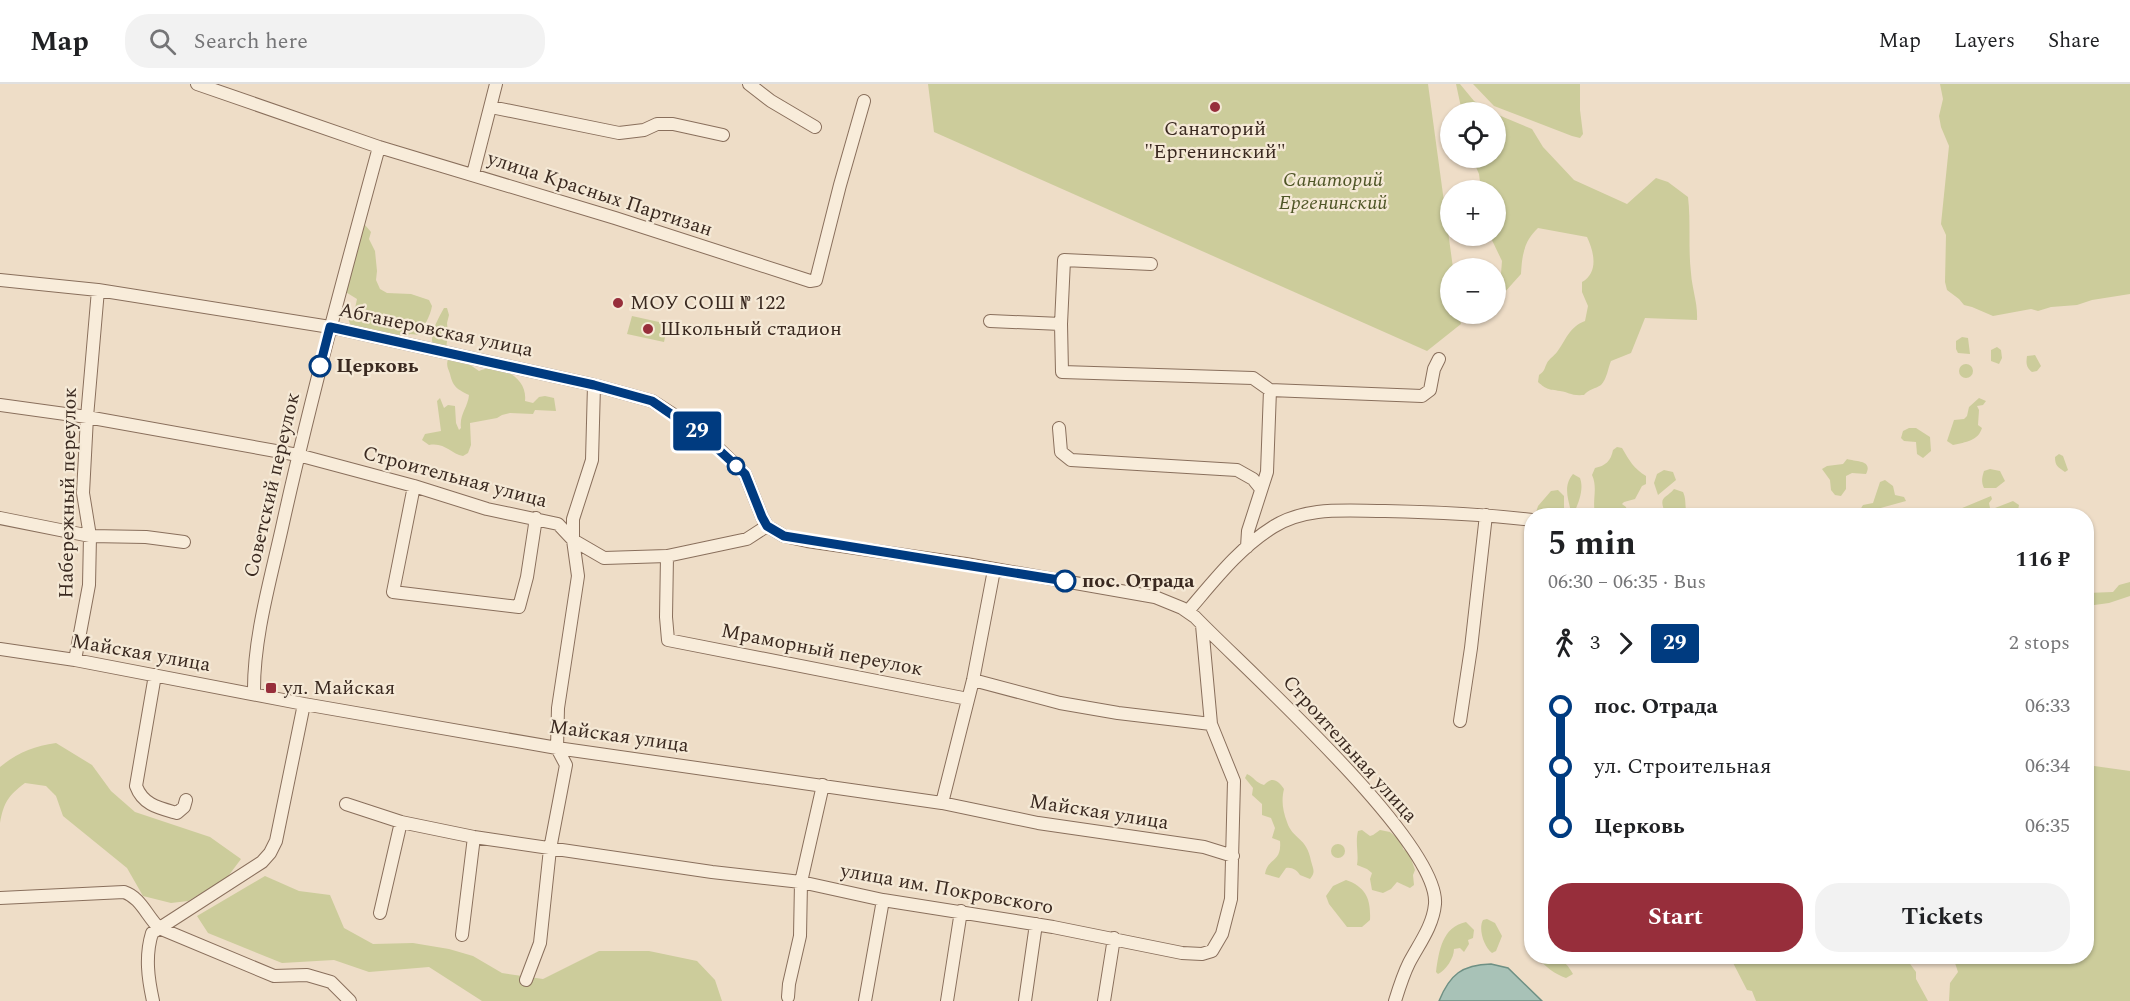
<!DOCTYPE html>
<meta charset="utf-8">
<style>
:root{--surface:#fff;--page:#f2f2f2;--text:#202124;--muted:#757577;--line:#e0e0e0;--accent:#972e3b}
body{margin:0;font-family:Spectral,serif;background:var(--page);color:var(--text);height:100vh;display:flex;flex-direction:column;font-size:22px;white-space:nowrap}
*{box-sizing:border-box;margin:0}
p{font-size:20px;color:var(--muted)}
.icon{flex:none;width:33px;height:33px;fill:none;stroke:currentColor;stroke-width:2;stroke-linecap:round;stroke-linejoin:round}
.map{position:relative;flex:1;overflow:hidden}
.drawer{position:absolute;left:1524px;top:424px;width:570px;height:456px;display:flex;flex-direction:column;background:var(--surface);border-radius:24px;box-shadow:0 2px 4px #0004}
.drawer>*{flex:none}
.badge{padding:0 12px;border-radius:4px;font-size:21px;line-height:39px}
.fabs{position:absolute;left:1440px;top:18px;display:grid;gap:12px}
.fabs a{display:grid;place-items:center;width:66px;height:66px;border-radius:50%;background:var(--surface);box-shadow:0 2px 4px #0004;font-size:30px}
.map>.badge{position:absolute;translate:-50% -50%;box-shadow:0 0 0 3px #fff}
.legs{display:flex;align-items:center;gap:9px;height:66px;padding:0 24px;font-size:20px}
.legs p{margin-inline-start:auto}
.headline{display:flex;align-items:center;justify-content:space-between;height:102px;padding:0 24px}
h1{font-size:33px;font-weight:700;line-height:45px}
.cta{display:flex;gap:12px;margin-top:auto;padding:12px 24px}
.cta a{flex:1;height:69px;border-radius:24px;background:var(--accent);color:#fff;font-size:24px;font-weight:700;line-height:69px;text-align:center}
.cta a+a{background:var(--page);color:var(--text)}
ul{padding:0 24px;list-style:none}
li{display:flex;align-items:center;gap:21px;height:60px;font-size:22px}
li i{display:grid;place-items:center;width:9px;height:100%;margin:0 8px;background:currentColor}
li i::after{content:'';width:15px;height:15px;margin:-8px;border:4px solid;border-radius:50%;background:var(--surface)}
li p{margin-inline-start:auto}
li:first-child i{background:linear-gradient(#0000 50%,currentColor 0)}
li:last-child i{background:linear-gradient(currentColor 50%,#0000 0)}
header{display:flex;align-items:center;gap:36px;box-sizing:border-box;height:84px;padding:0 30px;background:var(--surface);border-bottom:2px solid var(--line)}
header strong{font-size:28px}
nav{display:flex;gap:33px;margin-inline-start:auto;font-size:21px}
.search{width:420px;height:54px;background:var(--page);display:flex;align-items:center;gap:15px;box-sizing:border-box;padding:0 21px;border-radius:24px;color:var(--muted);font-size:22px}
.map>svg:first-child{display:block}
.green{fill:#cccc9b}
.water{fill:#a8c2b7;stroke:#6e9084;stroke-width:1.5}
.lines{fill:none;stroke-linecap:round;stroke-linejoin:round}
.minor-casing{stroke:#896f5c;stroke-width:14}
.minor{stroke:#f8ecda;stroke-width:12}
.line-1-casing{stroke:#fff;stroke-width:14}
.line-1{stroke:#003b80;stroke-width:9}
.poi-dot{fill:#972e3b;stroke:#f5e9d6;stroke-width:2}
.stop-1-dot{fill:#fff;stroke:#003b80;stroke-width:3}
.labels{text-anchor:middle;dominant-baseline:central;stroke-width:4.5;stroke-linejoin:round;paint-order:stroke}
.poi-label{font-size:20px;fill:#3a2920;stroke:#f5e9d6;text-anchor:start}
.park-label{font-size:20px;font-style:italic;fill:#4f5627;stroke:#f5e9d6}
.street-label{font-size:20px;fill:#3a2920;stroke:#f5e9d6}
.stop-label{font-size:20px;font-weight:bold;fill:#3a2920;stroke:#f5e9d6;text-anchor:start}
</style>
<header>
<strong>Map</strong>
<div class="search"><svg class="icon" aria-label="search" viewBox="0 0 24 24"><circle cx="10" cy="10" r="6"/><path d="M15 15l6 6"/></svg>Search here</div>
<nav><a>Map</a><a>Layers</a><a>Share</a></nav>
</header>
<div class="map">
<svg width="2130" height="917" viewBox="0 0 2130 917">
<rect width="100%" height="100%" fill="#eeddc7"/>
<path class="green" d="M928 0H1428L1453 184H1450V230H1459L1461 240 1427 267 934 48Z
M1456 0H1460L1474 17 1493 28H1462Z
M1473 0H1580V26L1583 50 1580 54 1572 52 1494 22Z
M1940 0H2130V210L2092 216 2077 221 2051 223 2038 227 2031 225 1993 232 1972 223 1964 221 1959 215 1947 206 1945 198 1946 151 1941 140 1949 62 1941 43 1939 32 1943 15Z
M1496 30 1532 45 1543 63 1574 96 1627 120 1656 94 1668 98 1688 113C1691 138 1688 164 1691 189 1692 205 1698 219 1697 236L1645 234 1631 269 1611 277C1608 284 1607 295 1601 301 1595 305 1589 305 1584 311 1570 312 1569 308 1560 307 1548 305 1547 306 1538 298L1539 291C1545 287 1544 285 1547 279 1549 275 1554 272 1557 268 1566 256 1569 243 1585 237L1588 222 1582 208V198C1599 188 1594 168 1587 153L1538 144C1524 157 1522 171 1521 190L1504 209 1500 202 1502 177 1490 152H1496V106H1481L1479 90 1472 74H1496Z
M365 141 371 148 369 155 375 167 377 187 376 196 380 205 387 209 411 210 429 216 432 222C430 234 424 240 420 251L410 250 404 255 356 244 350 240 348 234 354 229 357 215 344 207 359 148Z
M444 224H447L449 231 447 239 448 251 446 264 433 262C429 250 438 235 444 224Z
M632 232 668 240 664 258 627 250Z
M1962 253 1968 254 1970 270 1958 269 1956 265V257Z
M1997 263 2001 266 2002 274 1999 280 1991 277V266Z
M2035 271 2041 282 2037 287 2032 288C2026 283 2026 279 2027 272Z
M448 275 466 278 479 287C499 278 528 293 525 317L533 319 539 313 545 312 554 314 556 327 535 326 533 330 510 329 502 331 497 334 470 339 471 361 468 369 463 372C451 370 445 358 429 361L422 356 425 350 441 347 437 317 440 314 444 324 448 321 455 322 456 339 459 346 461 344C459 331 468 323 469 311 457 305 453 303 450 290 448 284 446 282 448 275Z
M1959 287a7 7 0 1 1 14 0a7 7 0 1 1-14 0Z
M1979 314 1986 317 1983 321 1977 322 1979 326 1978 341 1982 344C1978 357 1966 358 1953 361L1947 357 1954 336 1964 335 1967 332 1969 323Z
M1909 344H1916L1930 353 1931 367 1923 374 1917 370 1916 358 1904 357 1901 354 1903 347Z
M1617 363 1622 364C1629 376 1634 385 1646 392V400L1642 402 1635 415 1624 418 1622 420 1626 423 1627 427 1624 430 1595 429C1592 416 1598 404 1592 391L1595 384C1605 382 1611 377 1613 366Z
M2059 370 2063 372 2068 386 2065 388C2058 383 2055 382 2055 373Z
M1847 375C1857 378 1873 376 1866 390L1852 389 1846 392V405L1841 412 1835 411 1831 406 1830 396 1822 385 1827 382 1843 380Z
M1990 385 2000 387 2005 397 1996 404H1984C1981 398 1982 393 1984 387Z
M1664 386 1673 388 1676 396 1658 411 1654 399 1657 390Z
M1573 390 1580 394C1584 405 1579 417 1575 427L1571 428C1568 414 1563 402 1573 390Z
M1885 396 1893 402 1895 411 1904 413 1906 417 1866 428 1860 426 1863 421 1873 419 1880 398Z
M1674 405 1683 408C1687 416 1684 425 1688 432H1663L1665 428C1658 412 1666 415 1674 405Z
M1558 406 1564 412V432H1535L1538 422 1551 407Z
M1991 412 1992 415 1989 419 1990 424 1985 426 1978 432H1943Z
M2013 417 2019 421 2017 432H1991L1995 424Z
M2130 498V512L2109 519 2087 522V509L2113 508 2119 501Z
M56 659 92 681 111 707 135 728 210 753 241 775 226 795 188 817 171 819 143 812 127 784 63 732 56 712 46 702 25 699C8 712 4 718 0 739V683C17 669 34 662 56 659Z
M2087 681 2130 687V917H1949L1950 899 1958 888 1953 873H2086Z
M1247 690C1254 693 1256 699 1264 701 1272 692 1278 696 1284 705 1281 717 1283 727 1287 738 1292 755 1307 753 1311 777 1313 785 1316 788 1310 795L1300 791C1297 786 1292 783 1286 784L1279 794 1265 790C1268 773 1282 779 1280 757L1272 754 1275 744 1271 734 1262 731V720L1252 711 1253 704 1245 694Z
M1362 746 1370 752 1373 751 1380 746 1390 748 1402 758 1403 765 1409 769 1415 786 1413 791 1414 801 1410 804 1397 798 1391 805 1383 809 1372 806 1370 795 1372 789 1367 785 1357 781C1359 771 1355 758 1358 747Z
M1331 767a7 7 0 1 1 14 0a7 7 0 1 1-14 0Z
M265 792 299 807 330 811 344 844 373 860 413 859 449 865 473 872 502 889 543 895 599 867H649L697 877 715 896 722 917H482L429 883 369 888 334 876 282 879 208 849 197 832Z
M1346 796C1366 803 1371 815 1370 836L1362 843H1347L1329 820 1326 812 1333 802Z
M1487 835 1495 839 1502 852 1496 867 1492 869C1484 863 1478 845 1483 836Z
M1466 838 1474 846 1473 854 1468 856 1469 860 1464 868 1460 864 1454 865C1454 874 1446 886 1438 890L1436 888C1439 867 1442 843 1466 838Z
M1537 873C1555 873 1564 873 1573 890L1566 894C1556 891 1543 881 1537 873Z
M1730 873H1905L1916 888V895L1928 917H1756L1752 907 1747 906Z"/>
<path class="water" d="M1491 880 1508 884 1542 917H1439C1450 890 1462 881 1491 880Z"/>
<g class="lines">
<defs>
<path id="minor" d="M197 0 379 63 615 134 810 197 816 196 840 101 864 17
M749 0 771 17 815 43
M491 23 619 49 644 46 657 40H673L723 51
M473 90 496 0
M0 196 98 206 330 243 594 301 652 317 694 344 718 364 745 390 762 433 767 442 784 452 807 457 966 480 1155 513 1182 524 1195 533C1243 583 1440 758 1435 820 1433 842 1419 860 1409 879 1403 891 1399 904 1395 917
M990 237 1061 240 1062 288 1253 294 1270 306 1422 312 1430 306 1434 285 1439 275
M1061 240 1064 176 1151 180
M0 321 87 333 298 371 414 402 487 425 558 440 573 456 604 474 667 472 747 455 767 442
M1059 344 1061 368 1071 376 1237 386 1253 395 1261 405
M414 402 393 508 519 523 527 493 536 434
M1625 432H1642
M0 434 90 452 146 453 184 458
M1247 463 1248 447 1267 388 1270 306
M667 472 666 533 668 556 968 615
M1188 527C1214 497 1238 465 1273 443 1306 422 1346 427 1385 427 1434 428 1482 430 1532 436
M0 565 75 576 304 620 557 664 942 719 1038 739 1204 763 1233 772
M75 576 89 501 90 452 83 409 87 333 98 206
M155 591 136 702C143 721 159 724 177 729L184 723 186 716
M973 596 1060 619 1118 629 1211 640
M254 610C253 554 271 494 283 439 311 313 345 188 379 63
M1460 637 1471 564 1486 431
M942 719 973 596 994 486
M346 720 401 738 474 753 712 788 801 798 883 816 1053 843 1182 869 1202 870 1212 867 1222 850 1231 815 1234 697 1211 640 1202 541
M0 814 124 808C140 813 147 832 159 844L274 892 307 891 331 898 350 917
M380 829 401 738
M462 851 474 753
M526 896 540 859 550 765 566 681 557 664 558 624 578 492 573 456V435L592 376 594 301
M788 913 789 900 800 852 801 798 823 701
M153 917C148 894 145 872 152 849L262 778 270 769 276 757 304 620
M865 917 883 816
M947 917 961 827
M1025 917 1036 840
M1104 917 1114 854"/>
</defs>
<use href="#minor" class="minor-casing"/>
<use href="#minor" class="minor"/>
</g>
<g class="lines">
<defs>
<path id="line-1" d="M320 282 330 243 594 301 652 317 706 354 745 390 762 433 767 442 784 452 1065 497"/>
</defs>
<use href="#line-1" class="line-1-casing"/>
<use href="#line-1" class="line-1"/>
</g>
<g class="poi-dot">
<circle cx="1215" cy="23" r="6"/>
<circle cx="618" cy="219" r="6"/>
<circle cx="648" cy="245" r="6"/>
<rect x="265" y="598" width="12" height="12" rx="3"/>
</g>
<g class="stop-1-dot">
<circle cx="320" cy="282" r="10"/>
<circle cx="736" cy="382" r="8"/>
<circle cx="1065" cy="497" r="10"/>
</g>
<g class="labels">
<g class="poi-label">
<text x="1215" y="45" text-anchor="middle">Санаторий<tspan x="1215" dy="23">"Ергенинский"</tspan></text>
<text x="630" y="219">МОУ СОШ № 122</text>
<text x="660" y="245">Школьный стадион</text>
<text x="283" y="604">ул. Майская</text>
</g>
<g class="park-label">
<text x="1333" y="96">Санаторий<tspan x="1333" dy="23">Ергенинский</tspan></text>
</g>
<g class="street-label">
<text transform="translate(600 110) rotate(18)">улица Красных Партизан</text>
<text transform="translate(436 246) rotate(12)">Абганеровская улица</text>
<text transform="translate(455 393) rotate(15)">Строительная улица</text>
<text transform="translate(272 401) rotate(-77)">Советский переулок</text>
<text transform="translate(68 409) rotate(-89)">Набережный переулок</text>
<text transform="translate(822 566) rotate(11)">Мраморный переулок</text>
<text transform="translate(141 569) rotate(10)">Майская улица</text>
<text transform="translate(619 652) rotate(8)">Майская улица</text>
<text transform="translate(1350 665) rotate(48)">Строительная улица</text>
<text transform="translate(1099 728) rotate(9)">Майская улица</text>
<text transform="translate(947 805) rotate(10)">улица им. Покровского</text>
</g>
<g class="stop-label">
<text x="336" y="282">Церковь</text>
<text x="1082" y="497">пос. Отрада</text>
</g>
</g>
</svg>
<div class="fabs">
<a><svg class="icon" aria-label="locate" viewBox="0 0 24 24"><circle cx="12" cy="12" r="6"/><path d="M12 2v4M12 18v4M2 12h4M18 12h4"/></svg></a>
<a>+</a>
<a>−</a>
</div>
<b class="badge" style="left:697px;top:347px;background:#003b80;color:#fff">29</b>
<section class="drawer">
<div class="headline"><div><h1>5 min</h1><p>06:30 – 06:35 · Bus</p></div><b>116 ₽</b></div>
<div class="legs"><svg class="icon" aria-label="walk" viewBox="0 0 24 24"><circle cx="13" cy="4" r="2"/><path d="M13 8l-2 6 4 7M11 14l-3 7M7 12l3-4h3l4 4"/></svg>3<svg class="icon" aria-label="forward" viewBox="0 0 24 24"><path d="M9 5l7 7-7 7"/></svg><b class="badge" style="background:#003b80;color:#fff">29</b><p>2 stops</p></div>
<ul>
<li><i style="color:#003b80"></i><b>пос. Отрада</b><p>06:33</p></li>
<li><i style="color:#003b80"></i><span>ул. Строительная</span><p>06:34</p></li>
<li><i style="color:#003b80"></i><b>Церковь</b><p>06:35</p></li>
</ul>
<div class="cta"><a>Start</a><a>Tickets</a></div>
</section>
</div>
